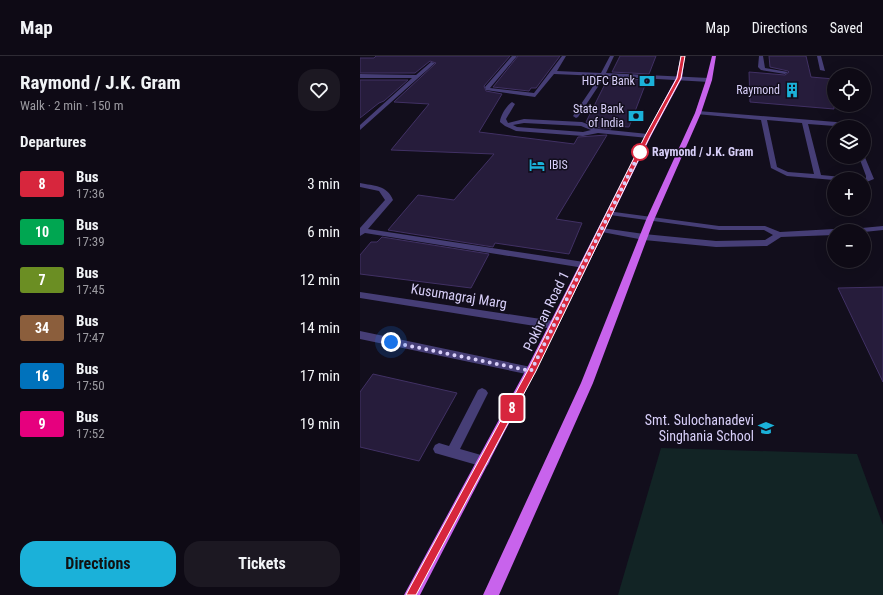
<!DOCTYPE html>
<meta charset="utf-8">
<style>
:root{--surface:#0e0a15;--page:#1c1822;--text:#f1f3f6;--muted:#9b9aa0;--line:#2e2b34;--accent:#1bb1d9}
body{margin:0;font-family:"Roboto Condensed",sans-serif;background:var(--page);color:var(--text);height:100vh;display:flex;flex-direction:column;font-size:15px;white-space:nowrap}
*{box-sizing:border-box;margin:0}
p{font-size:13px;color:var(--muted)}
.icon{flex:none;width:22px;height:22px;fill:none;stroke:currentColor;stroke-width:2;stroke-linecap:round;stroke-linejoin:round}
.map{position:relative;flex:1;overflow:hidden}
.panel{display:flex;flex-direction:column;background:var(--surface);width:360px}
.panel>*{flex:none}
.badge{padding:0 8px;border-radius:3px;font-size:14px;line-height:26px}
.controls{position:absolute;left:467px;top:12px;display:grid;gap:8px}
.controls a{display:grid;place-items:center;width:44px;height:44px;border-radius:50%;background:var(--surface);box-shadow:0 4px 16px #0002,0 0 0 1px var(--line);font-size:20px}
.you{position:absolute;width:20px;height:20px;margin:-10px;border:3px solid #fff;border-radius:50%;background:#1a73e8;box-shadow:0 0 0 6px #1a73e833}
.map>.badge{position:absolute;translate:-50% -50%;box-shadow:0 0 0 2px #fff}
h2{padding:0 20px;font-size:15px;line-height:36px}
.round{display:grid;place-items:center;flex:none;width:42px;height:42px;border-radius:16px;background:var(--page)}
.summary{display:flex;align-items:center;justify-content:space-between;height:68px;padding:0 20px}
h1{font-size:19px;font-weight:700;line-height:30px}
.cta{display:flex;gap:8px;margin-top:auto;padding:8px 20px}
.cta a{flex:1;height:46px;border-radius:16px;background:var(--accent);color:#111;font-size:16px;font-weight:700;line-height:46px;text-align:center}
.cta a+a{background:var(--page);color:var(--text)}
ul{padding:0;list-style:none}
li{display:flex;align-items:center;gap:12px;height:48px;padding:0 20px}
li div{flex:1}
li b{display:block;font-size:15px}
li em{font-style:normal}
li .badge{min-width:44px;font-weight:700;text-align:center}
header{display:flex;align-items:center;gap:24px;box-sizing:border-box;height:56px;padding:0 20px;background:var(--surface);border-bottom:1px solid var(--line)}
header strong{font-size:19px}
nav{display:flex;gap:22px;margin-inline-start:auto;font-size:14px}
main{display:flex;flex:1;min-height:0}
.map>svg:first-child{display:block}
.green{fill:#122425}
.building{fill:#261c3b;stroke:#413164}
.lines{fill:none;stroke-linecap:round;stroke-linejoin:round}
.minor{fill:#463e76;fill-rule:evenodd}
.major{fill:#c863ec;fill-rule:evenodd}
.line{fill:#d7263d;stroke:#fff}
.walk{stroke:#d8cff9;stroke-width:4;stroke-dasharray:0 7.2}
.stop-dot{fill:#fff;stroke:#d7263d;stroke-width:2}
.labels{text-anchor:middle;dominant-baseline:central;stroke-width:3;stroke-linejoin:round;paint-order:stroke}
.far-poi-label{font-size:12px;fill:#d8cff9;stroke:#120e1c;text-anchor:end}
.far-stop-label{font-size:12px;font-weight:bold;fill:#d8cff9;stroke:#120e1c;text-anchor:start}
.street-label{font-size:14px;fill:#d8cff9;stroke:#120e1c}
.poi-label{font-size:14px;fill:#d8cff9;stroke:#120e1c;text-anchor:end}
</style>
<header>
<strong>Map</strong>
<nav><a>Map</a><a>Directions</a><a>Saved</a></nav>
</header>
<main>
<section class="panel">
<div class="summary"><div><h1>Raymond / J.K. Gram</h1><p>Walk · 2 min · 150 m</p></div><a class="round"><svg class="icon" aria-label="heart" viewBox="0 0 24 24"><path d="M12 20l-8-8c-3-5 5-10 8-4 3-6 11-1 8 4z"/></svg></a></div>
<h2>Departures</h2>
<ul>
<li><span class="badge" style="background:#d7263d;color:#fff">8</span><div><b>Bus</b><p>17:36</p></div><em>3 min</em></li>
<li><span class="badge" style="background:#00a651;color:#fff">10</span><div><b>Bus</b><p>17:39</p></div><em>6 min</em></li>
<li><span class="badge" style="background:#6b8e23;color:#fff">7</span><div><b>Bus</b><p>17:45</p></div><em>12 min</em></li>
<li><span class="badge" style="background:#8b5e3c;color:#fff">34</span><div><b>Bus</b><p>17:47</p></div><em>14 min</em></li>
<li><span class="badge" style="background:#0072bc;color:#fff">16</span><div><b>Bus</b><p>17:50</p></div><em>17 min</em></li>
<li><span class="badge" style="background:#e6007e;color:#fff">9</span><div><b>Bus</b><p>17:52</p></div><em>19 min</em></li>
</ul>
<div class="cta"><a>Directions</a><a>Tickets</a></div>
</section>
<div class="map">
<svg width="523" height="539" viewBox="0 0 523 539">
<rect width="100%" height="100%" fill="#120e1c"/>
<path class="green" d="M301 392 497 398 523 469V539H258Z"/>
<path class="building" d="M16 0H150L124 30 126 35 142 38 119 76 214 88 218 81 247 79 196 163 222 167 209 198 135 187 133 191 28 174 58 139 94 144 134 98 31 94 69 48 34 46 76 7 70 5 55 17H0V2H14Z
M158 0H200L176 32H171L169 35 133 31Z
M260 0H296L289 18 252 16Z
M409 0H446L451 21 474 23V53L390 46 389 16 425 19 429 16 428 15 410 11Z
M248 22 287 24 269 71 252 70 251 73 239 72 226 66Z
M0 24H48L24 45 19 47 0 62Z
M22 181 129 198 111 232 0 218V199L11 186H17Z
M523 231V326L478 232Z
M13 318 97 337 59 405 0 391V336Z"/>
<g class="lines">
<path class="minor" d="M152 0H157L130 32 174 37 202 0H206L197 15 241 17 250 0H254L246 17 349 22 352 24 349 26 245 20 218 61 216 62 213 60 240 20 194 18 175 41 126 34 125 31Z
M399 0H403L405 12 428 16 425 18 401 14 398 11Z
M457 0H461L465 15 460 14Z
M71 6 75 7 0 74V69L52 22H0V18L56 19Z
M152 46 155 48 146 63 148 67 164 63 222 66 239 73 288 78 291 80 288 82 238 77 223 80 156 75 145 70 140 66C140 60 147 49 152 46ZM164 67 221 70 231 74 223 76 157 71 153 69Z
M338 55 476 66 487 70 488 71 448 68 461 119 482 121 486 123H474V124L427 120 411 112 401 64 336 58 335 57ZM407 64 442 67 454 118 428 116 417 111Z
M504 99 514 123 504 127 503 123 506 122V120L499 101H504Z
M0 127C14 130 27 129 33 144L8 173 224 206 228 209 224 212 5 177 0 180V172L25 144 19 135 0 131Z
M247 155 359 170H405L420 176 474 173 477 175H474V179L421 181 407 190 356 191 284 184 242 176 238 174 242 172 284 178 356 185 405 184 413 179 404 174H359L250 159 246 157Z
M523 170V174L504 176V175H487L491 173Z
M0 236 194 265 199 269 194 273 0 242Z
M0 275 171 311 175 312 176 315 175 318 171 319 0 283Z
M122 332 126 334 128 337 100 393 128 401 130 405 128 409 124 411 75 397 73 393 75 389 79 387 89 390 118 334Z"/>
<path class="major" d="M321 0H325L322 22 291 80 176 315 60 539H44L167 312 285 80 316 22Z
M352 0H356L352 24 341 57 294 164 233 327 139 539H123L221 327 286 164 335 57 346 24Z"/>
</g>
<path class="line" d="M321 0H325L321 22 290 80 176 315 56 539H46L48 535 168 314 285 80 317 22Z"/>
<g class="lines">
<path class="walk" d="M31 286 171 315 282 92 280 96"/>
</g>
<defs>
<symbol id="bank-bare" viewBox="-9 -9 18 18"><path d="M-6-4H6V4H-6ZM0-2.3a2.3 2.3 0 1 0 0 4.6a2.3 2.3 0 1 0 0-4.6Z" fill="#1bb1d9" stroke="#120e1c" stroke-width="2.5" paint-order="stroke"/></symbol>
<symbol id="building-bare" viewBox="-9 -9 18 18"><path d="M-4-6H4V6H1V3H-1V6H-4ZM-2.5-4.3h1.7v1.8h-1.7ZM.8-4.3h1.7v1.8H.8ZM-2.5-1h1.7V.8h-1.7ZM.8-1h1.7V.8H.8Z" fill="#1bb1d9" stroke="#120e1c" stroke-width="2.5" paint-order="stroke"/></symbol>
<symbol id="hotel-bare" viewBox="-9 -9 18 18"><path d="M-6-4.5h1.5V1H6V5H4.5V3h-9V5H-6ZM-4 0a1.8 1.8 0 1 1 3.6 0ZM.5 0V-2.5h3Q6-2.5 6 0Z" fill="#1bb1d9" stroke="#120e1c" stroke-width="2.5" paint-order="stroke"/></symbol>
<symbol id="school-bare" viewBox="-9 -9 18 18"><path d="M0-5L7-2L0 1L-7-2ZM-4 1L0 2.5L4 1V4Q0 6-4 4Z" fill="#1bb1d9" stroke="#120e1c" stroke-width="2.5" paint-order="stroke"/></symbol>
</defs>
<g fill-rule="evenodd">
<use href="#bank-bare" x="276" y="14" width="22" height="22"/>
<use href="#building-bare" x="421" y="23" width="22" height="22"/>
<use href="#bank-bare" x="265" y="49" width="22" height="22"/>
<use href="#hotel-bare" x="166" y="98" width="22" height="22"/>
<use href="#school-bare" x="395" y="361" width="22" height="22"/>
</g>
<circle class="stop-dot" cx="280" cy="96" r="8"/>
<g class="labels">
<g class="far-poi-label">
<text x="275" y="25">HDFC Bank</text>
<text x="420" y="34">Raymond</text>
<text x="264" y="53">State Bank<tspan x="264" dy="14">of India</tspan></text>
<text x="189" y="109" text-anchor="start">IBIS</text>
</g>
<g class="far-stop-label">
<text x="292" y="96">Raymond / J.K. Gram</text>
</g>
<g class="street-label">
<text transform="translate(99 240) rotate(9)">Kusumagraj Marg</text>
<text transform="translate(186 255) rotate(-64)">Pokhran Road 1</text>
</g>
<g class="poi-label">
<text x="394" y="364">Smt. Sulochanadevi<tspan x="394" dy="16">Singhania School</tspan></text>
</g>
</g>
</svg>
<div class="controls">
<a><svg class="icon" aria-label="locate" viewBox="0 0 24 24"><circle cx="12" cy="12" r="6"/><path d="M12 2v4M12 18v4M2 12h4M18 12h4"/></svg></a>
<a><svg class="icon" aria-label="layers" viewBox="0 0 24 24"><path d="M12 4l9 5-9 5-9-5zM3 14l9 5 9-5"/></svg></a>
<a>+</a>
<a>−</a>
</div>
<div class="you" style="left:31px;top:286px"></div>
<b class="badge" style="left:152px;top:352px;background:#d7263d;color:#fff">8</b>
</div>
</main>
